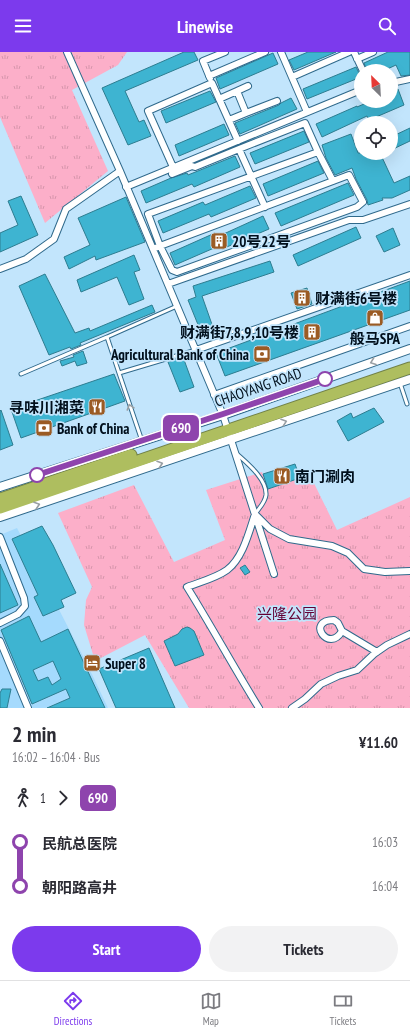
<!DOCTYPE html>
<meta charset="utf-8">
<style>
:root{--surface:#fff;--page:#f2f2f3;--text:#2b2b33;--muted:#7c7c81;--line:#e1e1e2;--accent:#7c3aed}
body{margin:0;font-family:"PT Sans Narrow","Noto Sans SC",sans-serif;background:var(--page);color:var(--text);height:100vh;display:flex;flex-direction:column;font-size:15px;white-space:nowrap}
*{box-sizing:border-box;margin:0}
p{font-size:13px;color:var(--muted)}
.icon{flex:none;width:22px;height:22px;fill:none;stroke:currentColor;stroke-width:2;stroke-linecap:round;stroke-linejoin:round}
.map{position:relative;height:656px;overflow:hidden}
.drawer{display:flex;flex-direction:column;background:var(--surface);flex:1}
.drawer>*{flex:none}
.badge{padding:0 8px;border-radius:6px;font-size:14px;line-height:26px}
.needle{width:26px;rotate:336deg}
.controls{position:absolute;left:354px;top:12px;display:grid;gap:8px}
.controls a{display:grid;place-items:center;width:44px;height:44px;border-radius:50%;background:var(--surface);box-shadow:0 4px 16px #0002;font-size:20px}
.map>.badge{position:absolute;translate:-50% -50%;box-shadow:0 0 0 2px #fff}
.legs{display:flex;align-items:center;gap:6px;height:44px;padding:0 12px;font-size:13px}
.legs p{margin-inline-start:auto}
.head{display:flex;align-items:center;justify-content:space-between;height:68px;padding:0 12px}
h1{font-size:22px;font-weight:800;line-height:30px}
.cta{display:flex;gap:8px;margin-top:auto;padding:8px 12px}
.cta a{flex:1;height:46px;border-radius:24px;background:var(--accent);color:#fff;font-size:16px;font-weight:800;line-height:46px;text-align:center}
.cta a+a{background:var(--page);color:var(--text)}
ul{padding:0 12px;list-style:none}
li{display:flex;align-items:center;gap:14px;height:44px;font-size:15px}
li i{display:grid;place-items:center;width:6px;height:100%;margin:0 5px;background:currentColor}
li i::after{content:'';width:10px;height:10px;margin:-5px;border:3px solid;border-radius:50%;background:var(--surface)}
li p{margin-inline-start:auto}
li:first-child i{background:linear-gradient(#0000 50%,currentColor 0)}
li:last-child i{background:linear-gradient(currentColor 50%,#0000 0)}
header{display:flex;justify-content:space-between;align-items:center;height:52px;padding:0 12px;background:var(--accent);color:#fff;font-size:18px;font-weight:800}
.tabs{display:flex;justify-content:space-around;align-items:center;height:56px;border-top:1px solid var(--line);background:var(--surface);font-size:11px;color:var(--muted)}
.tabs a{display:grid;justify-items:center;gap:2px}
.tabs .selected{color:var(--accent)}
.map>svg:first-child{display:block}
.built{fill:#a5dafd}
.park{fill:url(#park-tufts)}
.building{fill:#3eb4d1;stroke:#2d7d90;fill-rule:evenodd}
.lines{fill:none;stroke-linecap:round;stroke-linejoin:round}
.lane-casing{stroke:#306a8c;stroke-width:5}
.street-casing{stroke:#306a8c;stroke-width:8}
.secondary-casing{stroke:#306a8c;stroke-width:10}
.highway-casing{stroke:#718148;stroke-width:13}
.lane{stroke:#fff;stroke-width:3}
.street{stroke:#fff;stroke-width:6}
.secondary{stroke:#fff;stroke-width:8}
.highway{stroke:#aebe5f;stroke-width:11}
.oneway{stroke:#999fa4}
.line-1-casing{stroke:#fff;stroke-width:9}
.line-1{stroke:#8e44ad;stroke-width:6}
.stop-1-dot{fill:#fff;stroke:#8e44ad;stroke-width:2}
.labels{text-anchor:middle;dominant-baseline:central;stroke-width:3.5;stroke-linejoin:round;paint-order:stroke}
.poi-label{font-size:15px;font-weight:bold;fill:#000f1c;stroke:#c2e5fc;text-anchor:start}
.street-label{font-size:15px;fill:#000f1c;stroke:#c2e5fc}
.park-label{font-size:15px;fill:#630034;stroke:#c2e5fc}
</style>
<header><svg class="icon" aria-label="menu" viewBox="0 0 24 24"><path d="M4 6h16M4 12h16M4 18h16"/></svg>Linewise<svg class="icon" aria-label="search" viewBox="0 0 24 24"><circle cx="10" cy="10" r="6"/><path d="M15 15l6 6"/></svg></header>
<div class="map">
<svg width="410" height="656" viewBox="0 0 410 656">
<defs>
<pattern id="park-tufts" width="24" height="20" patternUnits="userSpaceOnUse"><rect width="24" height="20" fill="#fcafc9"/><path d="M3 7l-1-3M5 7V3M7 7l1-3M15 17l-1-3M17 17v-4M19 17l1-3" fill="none" stroke="#d695ac"/></pattern>
</defs>
<rect width="100%" height="100%" fill="#c2e5fc"/>
<path class="built" d="M17 476 88 614 108 656H0V483Z"/>
<path class="park" d="M0 0H127L118 13 72 38 108 119 45 171 0 65Z
M262 420 268 437 300 426 309 421 337 478 410 445V656H189L145 583 95 609 84 573 86 548 92 535 58 461 134 433 174 510 225 488 206 438Z"/>
<path class="building" d="M184 0H194L198 8 125 39 139 70 144 68 151 84 128 93 102 36Z
M308 0H336L294 18 289 8Z
M388 0H410V23L401 24 396 13 383 19H367L364 11Z
M273 1 278 12 220 37 216 26Z
M356 15 361 25 307 47 303 37Z
M398 37 404 53 369 68 367 64 322 85 316 72 357 54V55L371 49H391V40Z
M210 39 216 50 166 71 161 59Z
M291 46 297 57 240 82 235 71 279 53 281 51Z
M224 72 229 83 179 104 175 93Z
M410 76V89L391 98V85Z
M304 79 309 90 255 112 250 101Z
M351 82 358 101H380L394 131 410 124V138L392 146H382L383 148 368 153 367 148 356 127 352 116 335 123 326 106 322 93Z
M235 104 240 115 194 135 192 132 146 151 141 139 171 126 187 121 188 123Z
M318 109 324 121 268 144 263 132Z
M348 131 354 143 281 174 275 161Z
M250 134 256 146 211 165 209 162 163 181 158 169 203 150 205 153Z
M21 144 38 183 0 200V181L18 173 8 149Z
M126 145 145 190 96 208 95 204 69 217 64 205 90 193 78 166Z
M263 164 269 177 222 197 221 193 175 213 170 201 215 181 217 185Z
M356 175 361 186 298 214 293 203Z
M393 176 400 193 384 200 376 184Z
M134 203 140 218 134 220 144 247 129 253 117 225 81 240 77 228Z
M270 209 274 220 202 244 215 281 203 285 188 248 196 245 193 234Z
M45 222 75 281 89 276 90 279 152 253 155 260 80 291 81 293 71 297 70 295 49 303 19 234Z
M410 229V258L225 324 216 301Z
M307 236 312 252 297 257 291 241Z
M83 299 87 311 77 314 75 309 62 314 60 309 74 305 73 303Z
M183 305 194 335 180 340 168 310Z
M114 322 125 349 21 386 11 357Z
M374 356 384 370 348 389 337 369 351 361 353 366Z
M1 358 13 393 0 398V359Z
M295 412 300 426 268 437 263 422Z
M42 474 53 493 76 541 61 548 64 555 43 564 34 545 38 543 12 487Z
M0 512 18 553 0 561Z
M245 513 250 520 245 523 240 516Z
M29 564 41 590 68 577 105 656H47L70 646 66 637 32 652 1 578ZM53 609 61 627 52 633 48 625 38 629 33 618Z
M187 575 190 576 194 579 204 603 175 614 164 589 178 582 182 577Z
M149 596 175 656H116L99 617Z
M2 637H11L7 656H0V641Z"/>
<g class="lines">
<defs>
<path id="lane" d="M177 254 107 285 119 321 196 298
M222 288 227 282 236 278 240 282
M119 321 142 389
M21 322 107 285
M400 331 407 352
M237 402C247 411 267 427 266 443 265 451 259 456 255 462"/>
<path id="street" d="M67 0 120 119 223 363 274 522
M281 0 307 60
M354 0 363 19
M357 7 373 0
M209 24 265 0
M292 25 349 0
M210 26 203 9 225 0
M391 31 410 27
M237 39 248 34
M219 47 237 39 246 61 229 68
M246 61 277 49
M239 97 305 71 318 100
M173 115 148 59 212 31 238 89
M172 122 192 114 195 115 239 97 265 155
M126 135 361 38
M153 197 160 194 333 129 349 123 363 150 357 155 177 220 172 218 160 194 148 162 318 100 333 129
M0 217 26 207 54 187 66 157 120 119
M168 232 349 168H363L410 152
M196 298 410 223
M214 343 410 274
M255 462C249 480 243 506 227 518 216 526 200 530 187 535 212 575 234 616 259 656
M256 463 270 477 289 487 332 494 348 501 364 517 385 520 410 519
M0 485 24 546 25 554 18 562 0 571
M342 579C329 602 305 568 334 568L338 571 342 579 377 600
M0 589 28 656
M292 656 305 647 321 632 338 624 357 618 374 602 387 593 410 582"/>
<path id="secondary" d="M0 435 223 363 410 297
M0 465 410 327"/>
<path id="highway" d="M0 447 131 403
M0 456 410 316"/>
</defs>
<use href="#lane" class="lane-casing"/>
<use href="#street" class="street-casing"/>
<use href="#secondary" class="secondary-casing"/>
<use href="#highway" class="highway-casing"/>
<use href="#lane" class="lane"/>
<use href="#street" class="street"/>
<use href="#secondary" class="secondary"/>
<use href="#highway" class="highway"/>
</g>
<defs><path id="oneway-chevron" d="M-2-3.5L2.5 0L-2 3.5" fill="none" stroke-width="1.6" stroke-linecap="round" stroke-linejoin="round"/></defs>
<g class="oneway">
<use href="#oneway-chevron" transform="translate(373 310) rotate(160)"/>
<use href="#oneway-chevron" transform="translate(130 355) rotate(-108)"/>
<use href="#oneway-chevron" transform="translate(284 370) rotate(-19)"/>
<use href="#oneway-chevron" transform="translate(160 412) rotate(-18)"/>
<use href="#oneway-chevron" transform="translate(37 453) rotate(-18)"/>
</g>
<g class="lines">
<defs>
<path id="line-1" d="M37 423 223 362 325 327"/>
</defs>
<use href="#line-1" class="line-1-casing"/>
<use href="#line-1" class="line-1"/>
</g>
<defs>
<symbol id="building-square" viewBox="-11 -11 22 22"><rect x="-9" y="-9" width="18" height="18" rx="4" fill="#9b5b24" stroke="#c2e5fc"/><path d="M-4-6H4V6H1V3H-1V6H-4ZM-2.5-4.3h1.7v1.8h-1.7ZM.8-4.3h1.7v1.8H.8ZM-2.5-1h1.7V.8h-1.7ZM.8-1h1.7V.8H.8Z" fill="#fff"/></symbol>
<symbol id="shop-square" viewBox="-11 -11 22 22"><rect x="-9" y="-9" width="18" height="18" rx="4" fill="#9b5b24" stroke="#c2e5fc"/><path d="M-5-2.5h2.3a2.7 3.5 0 0 1 5.4 0H5L5.5 6h-11ZM-1.5-2.5h3a1.5 2.3 0 0 0-3 0Z" fill="#fff"/></symbol>
<symbol id="bank-square" viewBox="-11 -11 22 22"><rect x="-9" y="-9" width="18" height="18" rx="4" fill="#9b5b24" stroke="#c2e5fc"/><path d="M-6-4H6V4H-6ZM0-2.3a2.3 2.3 0 1 0 0 4.6a2.3 2.3 0 1 0 0-4.6Z" fill="#fff"/></symbol>
<symbol id="restaurant-square" viewBox="-11 -11 22 22"><rect x="-9" y="-9" width="18" height="18" rx="4" fill="#9b5b24" stroke="#c2e5fc"/><path d="M-5-6h1v4h1v-4h1v4h1v-4h1v5L-1.5 .5V6h-2V.5L-5-1ZM5-6V6H3V1.5H1.5Q1.5-4 5-6Z" fill="#fff"/></symbol>
<symbol id="hotel-square" viewBox="-11 -11 22 22"><rect x="-9" y="-9" width="18" height="18" rx="4" fill="#9b5b24" stroke="#c2e5fc"/><path d="M-6-4.5h1.5V1H6V5H4.5V3h-9V5H-6ZM-4 0a1.8 1.8 0 1 1 3.6 0ZM.5 0V-2.5h3Q6-2.5 6 0Z" fill="#fff"/></symbol>
</defs>
<g fill-rule="evenodd">
<use href="#building-square" x="209" y="179" width="20" height="20"/>
<use href="#building-square" x="292" y="236" width="20" height="20"/>
<use href="#shop-square" x="365" y="256" width="20" height="20"/>
<use href="#building-square" x="302" y="270" width="20" height="20"/>
<use href="#bank-square" x="252" y="292" width="20" height="20"/>
<use href="#restaurant-square" x="87" y="345" width="20" height="20"/>
<use href="#bank-square" x="34" y="366" width="20" height="20"/>
<use href="#restaurant-square" x="272" y="414" width="20" height="20"/>
<use href="#hotel-square" x="82" y="601" width="20" height="20"/>
</g>
<g class="stop-1-dot">
<circle cx="325" cy="327" r="7"/>
<circle cx="37" cy="423" r="7"/>
</g>
<g class="labels">
<g class="poi-label">
<text x="232" y="189">20号22号</text>
<text x="315" y="246">财满街6号楼</text>
<text x="299" y="280" text-anchor="end">财满街7,8,9,10号楼</text>
<text x="375" y="286" text-anchor="middle">般马SPA</text>
<text x="249" y="302" text-anchor="end">Agricultural Bank of China</text>
<text x="84" y="355" text-anchor="end">寻味川湘菜</text>
<text x="57" y="376">Bank of China</text>
<text x="295" y="424">南门涮肉</text>
<text x="105" y="611">Super 8</text>
</g>
<g class="street-label">
<text transform="translate(258 335) rotate(-19)">CHAOYANG ROAD</text>
</g>
<g class="park-label">
<text x="287" y="561">兴隆公园</text>
</g>
</g>
</svg>
<div class="controls">
<a><svg class="needle" viewBox="-14 -14 28 28"><path d="M0-13l5 13h-10z" fill="#e53935"/><path d="M0 13l5-13h-10z" fill="#7c7c81"/></svg></a>
<a><svg class="icon" aria-label="locate" viewBox="0 0 24 24"><circle cx="12" cy="12" r="6"/><path d="M12 2v4M12 18v4M2 12h4M18 12h4"/></svg></a>
</div>
<b class="badge" style="left:181px;top:376px;background:#8e44ad;color:#fff">690</b>
</div>
<section class="drawer">
<div class="head"><div><h1>2 min</h1><p>16:02 – 16:04 · Bus</p></div><b>¥11.60</b></div>
<div class="legs"><svg class="icon" aria-label="walk" viewBox="0 0 24 24"><circle cx="13" cy="4" r="2"/><path d="M13 8l-2 6 4 7M11 14l-3 7M7 12l3-4h3l4 4"/></svg>1<svg class="icon" aria-label="forward" viewBox="0 0 24 24"><path d="M9 5l7 7-7 7"/></svg><b class="badge" style="background:#8e44ad;color:#fff">690</b></div>
<ul>
<li><i style="color:#8e44ad"></i><b>民航总医院</b><p>16:03</p></li>
<li><i style="color:#8e44ad"></i><b>朝阳路高井</b><p>16:04</p></li>
</ul>
<div class="cta"><a>Start</a><a>Tickets</a></div>
</section>
<nav class="tabs">
<a class="selected"><svg class="icon" aria-label="directions" viewBox="0 0 24 24"><path d="M12 3l9 9-9 9-9-9zM9 14v-3h6M13 9l2 2-2 2"/></svg>Directions</a>
<a><svg class="icon" aria-label="map" viewBox="0 0 24 24"><path d="M3 6l6-2 6 2 6-2v14l-6 2-6-2-6 2zM9 4v14M15 6v14"/></svg>Map</a>
<a><svg class="icon" aria-label="tickets" viewBox="0 0 24 24"><path d="M3 7h18v10H3zM15 7v10"/></svg>Tickets</a>
</nav>
